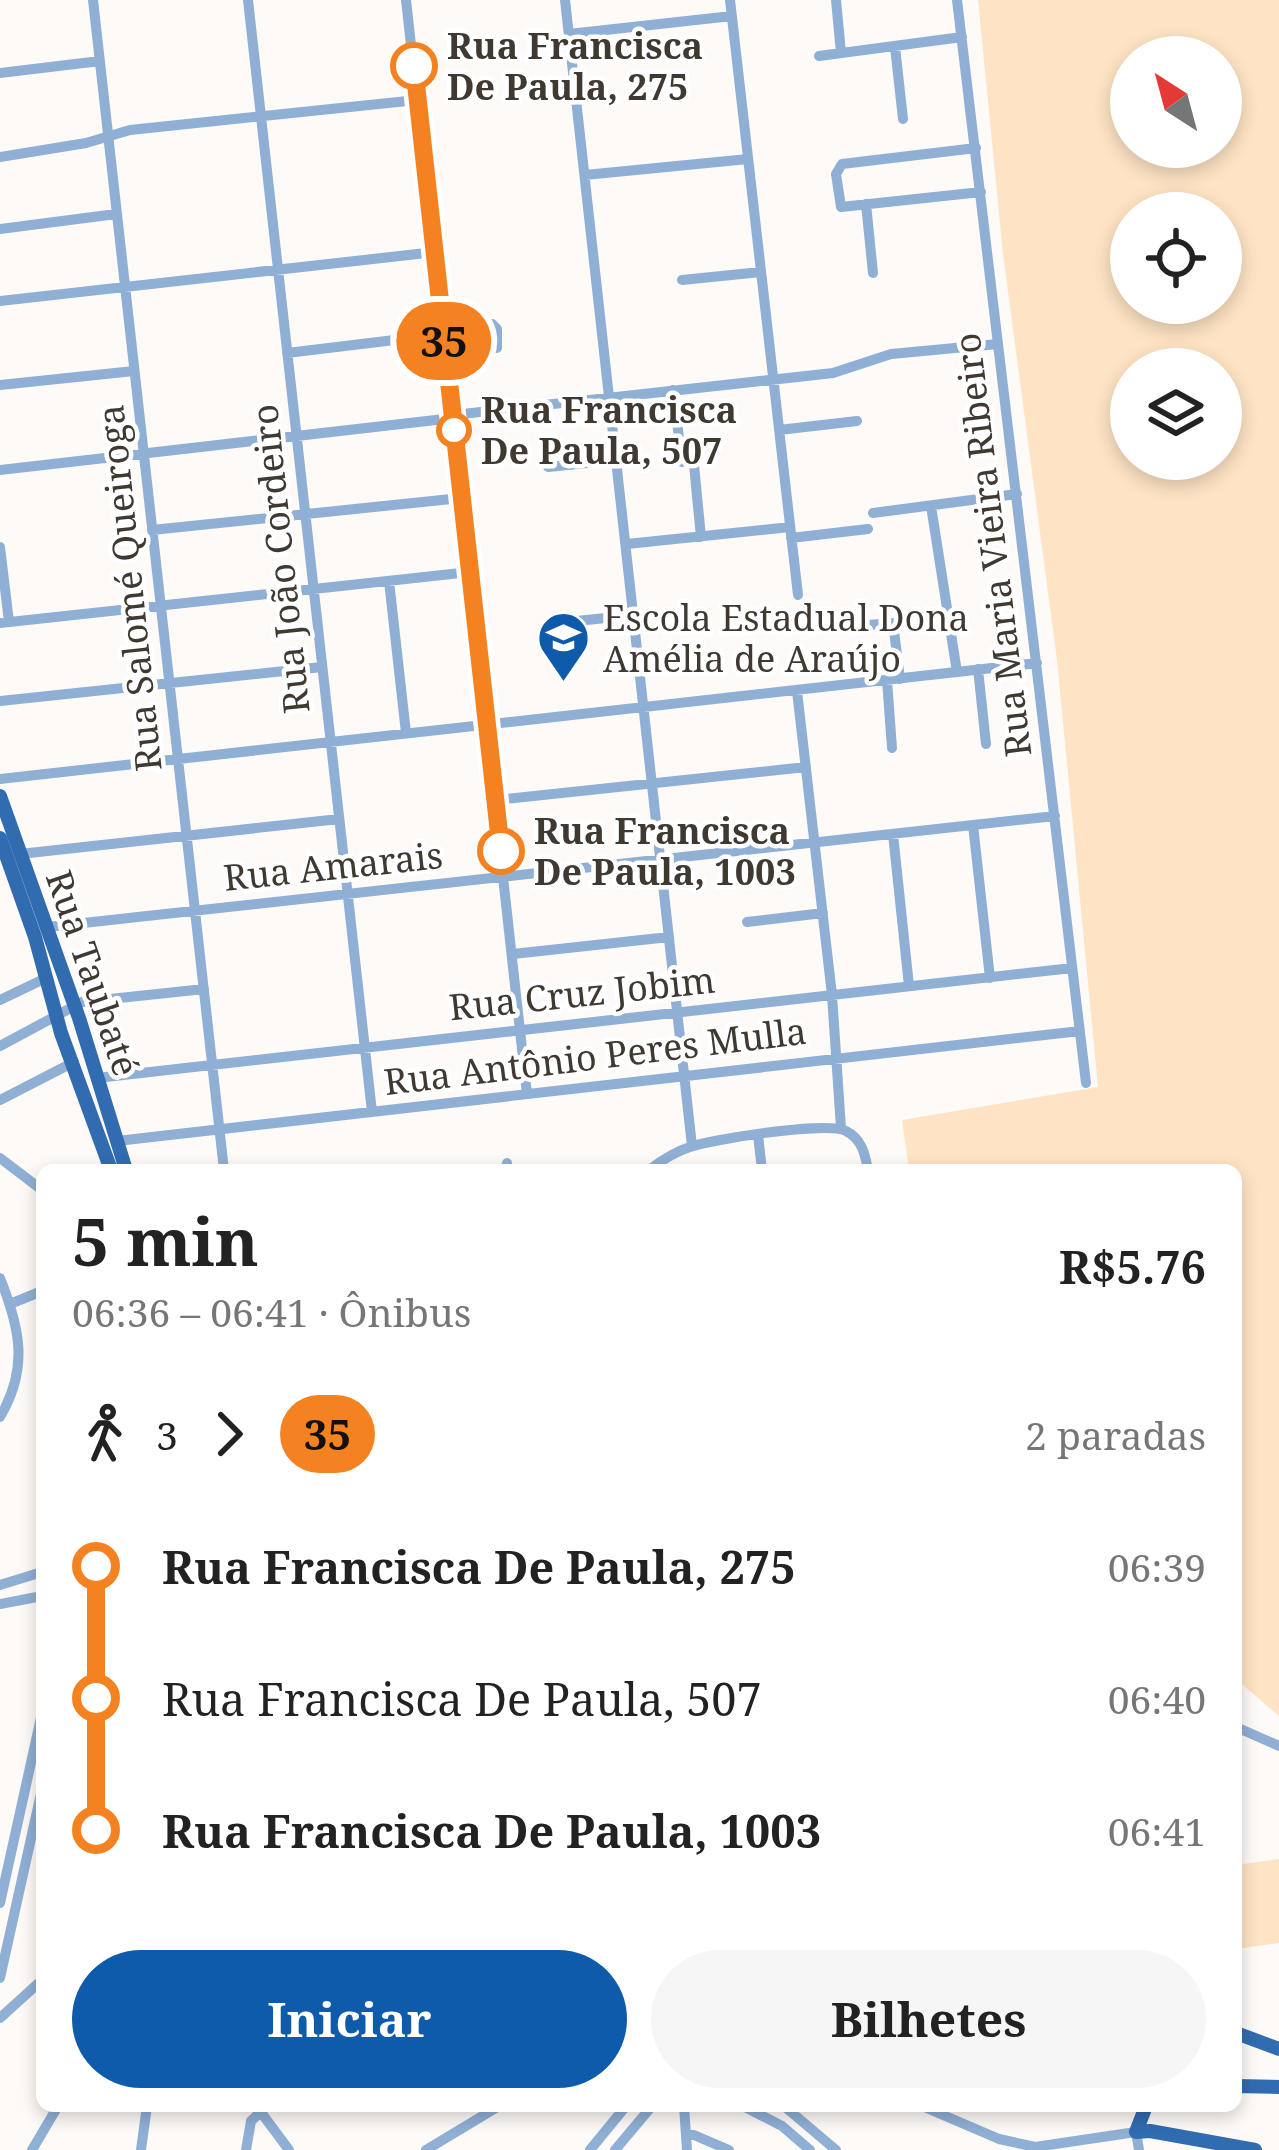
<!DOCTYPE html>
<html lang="pt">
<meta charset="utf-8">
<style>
:root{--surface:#fff;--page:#f6f6f6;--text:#222;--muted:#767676;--accent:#0d5baa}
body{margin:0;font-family:"Noto Serif",serif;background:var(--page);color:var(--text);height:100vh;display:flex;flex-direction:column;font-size:45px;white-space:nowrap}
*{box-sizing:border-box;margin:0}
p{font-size:39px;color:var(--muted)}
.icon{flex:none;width:66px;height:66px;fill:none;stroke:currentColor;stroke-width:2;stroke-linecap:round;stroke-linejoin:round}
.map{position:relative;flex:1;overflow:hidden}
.side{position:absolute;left:36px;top:1164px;width:1206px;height:948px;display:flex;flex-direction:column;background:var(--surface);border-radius:18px;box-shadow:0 6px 18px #0003}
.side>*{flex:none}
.badge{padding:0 24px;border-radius:39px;font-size:42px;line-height:78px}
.needle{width:78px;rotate:324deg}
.controls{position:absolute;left:1110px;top:36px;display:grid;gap:24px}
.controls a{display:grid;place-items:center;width:132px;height:132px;border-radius:50%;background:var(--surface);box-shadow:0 6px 18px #0003;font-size:60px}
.map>.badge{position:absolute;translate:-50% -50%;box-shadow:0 0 0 6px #fff}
.legs{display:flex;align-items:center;gap:18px;height:132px;padding:0 36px;font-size:39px}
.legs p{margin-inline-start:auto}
.headline{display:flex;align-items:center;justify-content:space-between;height:204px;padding:0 36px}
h1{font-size:66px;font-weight:700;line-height:90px}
.action{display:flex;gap:24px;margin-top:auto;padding:24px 36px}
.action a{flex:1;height:138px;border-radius:72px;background:var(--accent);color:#fff;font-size:48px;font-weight:700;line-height:138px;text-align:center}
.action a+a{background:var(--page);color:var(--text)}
ul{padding:0 36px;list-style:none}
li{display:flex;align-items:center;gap:42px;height:132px;font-size:45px}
li i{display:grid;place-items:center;width:18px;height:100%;margin:0 15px;background:currentColor}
li i::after{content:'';width:30px;height:30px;margin:-15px;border:9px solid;border-radius:50%;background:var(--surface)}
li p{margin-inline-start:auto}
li:first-child i{background:linear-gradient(#0000 50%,currentColor 0)}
li:last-child i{background:linear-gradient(currentColor 50%,#0000 0)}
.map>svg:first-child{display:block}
.green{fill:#fee4c4;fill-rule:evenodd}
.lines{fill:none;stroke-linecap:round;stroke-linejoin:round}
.minor{stroke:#90afd5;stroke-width:10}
.major{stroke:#316cb0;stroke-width:14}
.line-1-casing{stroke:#fff;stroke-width:27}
.line-1{stroke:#f58220;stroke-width:18}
.stop-1-dot{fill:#fff;stroke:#f58220;stroke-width:6}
.labels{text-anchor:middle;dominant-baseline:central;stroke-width:9;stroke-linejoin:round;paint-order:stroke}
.stop-label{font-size:36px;font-weight:bold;fill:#3f3932;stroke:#fff;text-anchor:start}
.street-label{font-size:36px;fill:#3f3932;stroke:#fff}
.poi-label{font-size:36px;fill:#3f3932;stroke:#fff;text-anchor:start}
</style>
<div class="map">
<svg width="1279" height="2150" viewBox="0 0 1279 2150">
<rect width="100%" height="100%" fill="#fdfaf7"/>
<path class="green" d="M978 0H1279V1716L1236 1679V1170H909L902 1120 1098 1087 1057 660 1003 254ZM1131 57H1221V147H1131ZM1131 213H1221V303H1131ZM1221 369V459H1131V369Z
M1279 1859V1943L1236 1949V1865Z"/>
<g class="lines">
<path class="minor" d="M93 0 224 1170
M248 0 372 1112
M406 0 527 1094
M565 0 692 1146
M730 0 798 595
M836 0 841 53
M957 0 1086 1083
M569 34 732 16
M895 47 903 119
M819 56 962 37
M0 73 100 61
M976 148 842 164 836 174 841 207 981 192
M0 157 86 143 130 130 417 100
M585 175 748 159
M866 204 873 273
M0 229 116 214
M682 280 761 272
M0 301 435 252
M443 332 492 324 497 329V348
M287 353 444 334
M0 385 134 371
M673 390 682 462
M453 415 833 373 891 354 998 344
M779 430 857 421
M694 465 701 537
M548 467 617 460
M0 470 453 418
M931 506 957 672
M873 513 1017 494
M152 530 461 498
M791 538 868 529
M627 544 790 527
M0 547 9 622
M389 581 406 733
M0 623 470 572
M557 623 635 615
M868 625 893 623 900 679
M978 669 986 744
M887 680 892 748
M797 691 832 995 841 1128
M0 701 322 667
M0 779 1037 663
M496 800 806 767
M973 825 990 978
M893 834 909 986
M20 854 339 819
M747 922 823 913
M47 927 1055 816
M513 954 669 937
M0 1000 46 978
M0 1046 82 1002 204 989
M97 1078 1072 968
M0 1100 74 1062
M758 1135 762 1170
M117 1141 1080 1031
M0 1158 42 1190
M505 1170 507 1163
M649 1170C662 1160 674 1152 690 1147 713 1139 828 1121 846 1131 862 1139 865 1154 868 1170
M0 1278C20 1328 29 1368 0 1417
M10 1304 42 1291
M0 1585 42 1572
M0 1604 42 1596
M1236 1727 1279 1746
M0 1903 42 1713
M0 1978 42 1789
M0 2018 42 1980
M684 2106 687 2150
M743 2106 782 2126 810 2150
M784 2106 836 2150
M922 2106 999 2139 1035 2147 1136 2132 1139 2150
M260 2111 289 2150
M686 2135H694L729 2150
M32 2150 58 2106
M141 2150 147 2106
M246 2150 251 2121 267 2106
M426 2150 499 2106
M590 2150 626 2106
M615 2150 652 2106"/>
<path class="major" d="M0 796 79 1018 126 1170
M0 838 35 937 61 1033 111 1170
M1236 2033 1279 2049
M1236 2086 1279 2087
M1146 2106 1136 2132 1150 2131 1255 2150"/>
</g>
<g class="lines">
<defs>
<path id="line-1" d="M414 66 501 851"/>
</defs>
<use href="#line-1" class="line-1-casing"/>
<use href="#line-1" class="line-1"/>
</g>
<defs>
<symbol id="school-pin" viewBox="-11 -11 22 30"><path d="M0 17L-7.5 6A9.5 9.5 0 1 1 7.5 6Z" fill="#0d5baa" stroke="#fff"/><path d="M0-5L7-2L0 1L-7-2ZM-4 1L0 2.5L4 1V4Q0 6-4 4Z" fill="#fff"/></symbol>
</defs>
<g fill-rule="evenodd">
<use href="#school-pin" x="534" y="608" width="59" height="81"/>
</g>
<g class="stop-1-dot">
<circle cx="414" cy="66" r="21"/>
<circle cx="454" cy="430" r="15"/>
<circle cx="501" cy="851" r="21"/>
</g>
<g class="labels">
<g class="stop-label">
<text x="447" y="45">Rua Francisca<tspan x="447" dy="41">De Paula, 275</tspan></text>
<text x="481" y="409">Rua Francisca<tspan x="481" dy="41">De Paula, 507</tspan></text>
<text x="534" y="830">Rua Francisca<tspan x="534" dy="41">De Paula, 1003</tspan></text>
</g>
<g class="street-label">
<text transform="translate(992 545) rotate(-97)">Rua Maria Vieira Ribeiro</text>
<text transform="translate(280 559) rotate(-96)">Rua João Cordeiro</text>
<text transform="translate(129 588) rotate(-96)">Rua Salomé Queiroga</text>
<text transform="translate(333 866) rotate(-6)">Rua Amarais</text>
<text transform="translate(93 973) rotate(71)">Rua Taubaté</text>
<text transform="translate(582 993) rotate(-6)">Rua Cruz Jobim</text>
<text transform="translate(595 1056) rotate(-7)">Rua Antônio Peres Mulla</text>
</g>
<g class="poi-label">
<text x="603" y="617">Escola Estadual Dona<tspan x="603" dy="41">Amélia de Araújo</tspan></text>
</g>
</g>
</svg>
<div class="controls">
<a><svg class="needle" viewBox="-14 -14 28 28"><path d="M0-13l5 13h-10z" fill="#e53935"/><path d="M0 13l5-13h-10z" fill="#767676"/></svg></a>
<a><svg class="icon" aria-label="locate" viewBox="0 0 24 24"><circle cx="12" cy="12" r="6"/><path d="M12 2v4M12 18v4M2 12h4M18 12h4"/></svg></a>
<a><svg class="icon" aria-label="layers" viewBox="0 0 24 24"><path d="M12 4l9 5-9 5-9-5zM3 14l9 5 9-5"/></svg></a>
</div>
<b class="badge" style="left:444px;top:341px;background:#f58220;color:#111">35</b>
<section class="side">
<div class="headline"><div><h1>5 min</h1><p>06:36 – 06:41 · Ônibus</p></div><b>R$5.76</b></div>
<div class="legs"><svg class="icon" aria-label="walk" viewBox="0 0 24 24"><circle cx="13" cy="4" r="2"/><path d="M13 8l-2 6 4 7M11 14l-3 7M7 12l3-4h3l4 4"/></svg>3<svg class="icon" aria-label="forward" viewBox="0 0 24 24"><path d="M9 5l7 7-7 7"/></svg><b class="badge" style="background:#f58220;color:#111">35</b><p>2 paradas</p></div>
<ul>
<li><i style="color:#f58220"></i><b>Rua Francisca De Paula, 275</b><p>06:39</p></li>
<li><i style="color:#f58220"></i><span>Rua Francisca De Paula, 507</span><p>06:40</p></li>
<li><i style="color:#f58220"></i><b>Rua Francisca De Paula, 1003</b><p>06:41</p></li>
</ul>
<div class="action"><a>Iniciar</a><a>Bilhetes</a></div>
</section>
</div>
